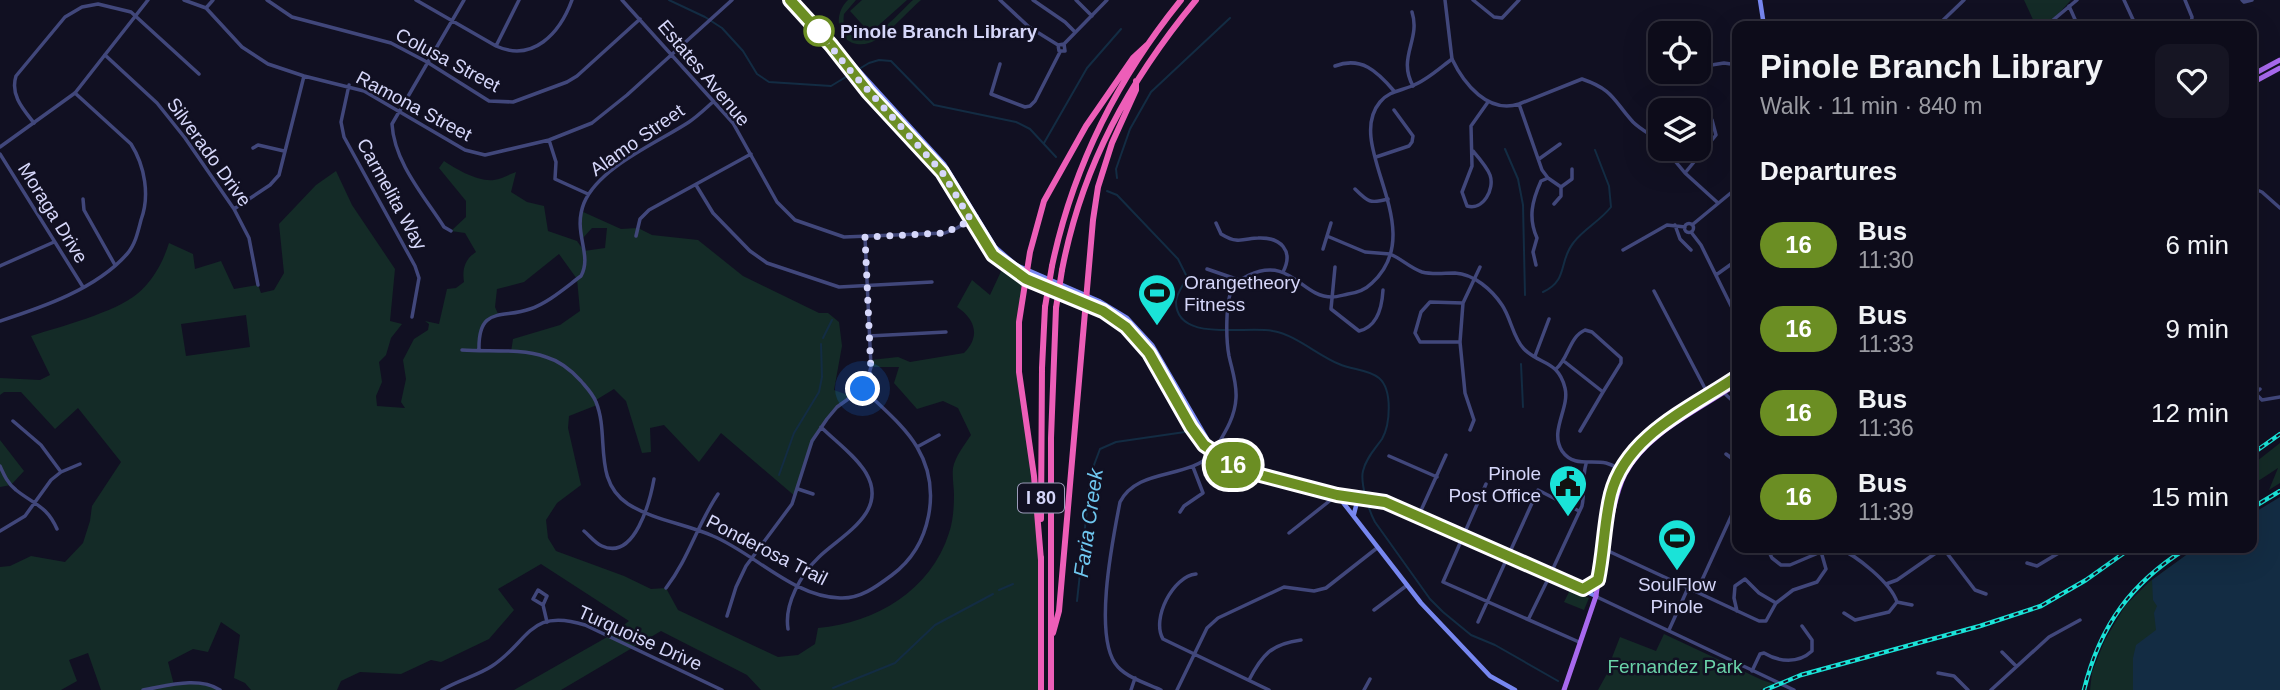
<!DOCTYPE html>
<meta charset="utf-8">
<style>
:root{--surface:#0d0c1a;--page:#161523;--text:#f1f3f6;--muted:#9a9ba2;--line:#2d2c39}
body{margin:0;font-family:Helvetica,sans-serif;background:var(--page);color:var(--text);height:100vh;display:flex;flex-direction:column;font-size:26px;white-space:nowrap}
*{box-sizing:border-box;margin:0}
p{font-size:23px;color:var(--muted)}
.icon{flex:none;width:38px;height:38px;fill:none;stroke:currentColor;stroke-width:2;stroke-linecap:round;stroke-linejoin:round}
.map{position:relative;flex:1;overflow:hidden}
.side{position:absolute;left:1732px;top:21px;width:525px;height:532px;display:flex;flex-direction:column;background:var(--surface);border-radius:14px;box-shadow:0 7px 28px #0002,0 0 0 2px var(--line)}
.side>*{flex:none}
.badge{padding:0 14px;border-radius:23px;font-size:24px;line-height:46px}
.tools{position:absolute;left:1648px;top:21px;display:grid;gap:14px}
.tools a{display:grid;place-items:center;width:63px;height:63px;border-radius:14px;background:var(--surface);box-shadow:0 7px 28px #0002,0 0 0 2px var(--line);font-size:35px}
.you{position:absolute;width:35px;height:35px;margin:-18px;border:5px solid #fff;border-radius:50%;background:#1a73e8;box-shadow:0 0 0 10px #1a73e833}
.map>.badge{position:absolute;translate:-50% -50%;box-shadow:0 0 0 4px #fff}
h2{padding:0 28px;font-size:26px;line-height:63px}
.round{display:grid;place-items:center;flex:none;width:74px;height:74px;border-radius:14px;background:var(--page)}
.summary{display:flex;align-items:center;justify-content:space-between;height:119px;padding:0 28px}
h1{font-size:33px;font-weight:600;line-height:52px}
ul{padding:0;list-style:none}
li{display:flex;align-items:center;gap:21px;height:84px;padding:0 28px}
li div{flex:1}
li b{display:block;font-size:26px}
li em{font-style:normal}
li .badge{min-width:77px;font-weight:700;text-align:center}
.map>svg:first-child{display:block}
.green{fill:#142b27;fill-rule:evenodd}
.water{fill:#132c43}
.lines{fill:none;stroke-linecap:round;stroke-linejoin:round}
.stream{stroke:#132c43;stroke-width:2}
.minor{stroke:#41477b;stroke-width:3.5}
.tertiary{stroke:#41477b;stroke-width:3.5}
.secondary{stroke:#7787f0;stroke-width:4.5}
.primary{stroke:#a869ee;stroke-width:5}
.motorway{stroke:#ed5eb8;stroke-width:6}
.rail-casing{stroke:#1ae3d8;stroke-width:4.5}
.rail{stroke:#111022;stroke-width:2;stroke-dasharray:5;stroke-linecap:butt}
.motorway-bridge{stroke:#ed5eb8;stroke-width:6}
.line-casing{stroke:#fff;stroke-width:16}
.line{stroke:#6b8e23;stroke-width:10}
.walk{stroke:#d6d7fa;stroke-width:7;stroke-dasharray:0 12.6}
.stop-dot{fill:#fff;stroke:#6b8e23;stroke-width:3.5}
.labels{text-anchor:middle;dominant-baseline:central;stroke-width:5;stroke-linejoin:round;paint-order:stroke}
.shield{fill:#111022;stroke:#9b9bb9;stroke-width:2}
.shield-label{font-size:18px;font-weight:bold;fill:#d6d7fa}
.stop-label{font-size:19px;font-weight:bold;fill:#d6d7fa;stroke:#111022;text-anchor:start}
.street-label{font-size:19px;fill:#d6d7fa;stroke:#111022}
.poi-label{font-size:19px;fill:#d6d7fa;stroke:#111022;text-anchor:start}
.park-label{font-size:19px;fill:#6ad2a8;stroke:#111022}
.water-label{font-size:21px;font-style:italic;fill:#6fc7ef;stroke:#111022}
</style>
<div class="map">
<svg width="2280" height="690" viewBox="0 0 2280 690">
<rect width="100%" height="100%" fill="#111022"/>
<path class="green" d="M848 0H856L844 14C843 22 843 29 850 34 869 51 899 12 913 0H921C908 11 884 39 869 43 841 51 829 18 848 0Z
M862 0H907L870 33 850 11Z
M2024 0H2071C2061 11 2051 25 2036 26Z
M444 161C456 169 478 182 494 180 501 179 510 174 516 172L511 192 527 202 544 206 548 231 577 241 584 251 605 248 607 228H592L582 239 581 211 621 229 638 228 652 235 698 240 743 276 819 313H828L839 322 842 346 834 390 853 397C813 425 809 453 796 497L721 433 699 462 664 425 650 428 651 452 642 453 626 401 614 389 596 400 597 405 569 416 568 428 581 485 557 503 546 520 548 538 556 551 624 576 651 589 666 588 678 610 778 657 798 655 815 644 818 628C876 623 931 590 949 533 953 522 954 507 954 495 954 487 952 477 953 468 955 457 965 444 971 435L958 408 943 401 917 409 894 383 899 367H871V360L898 357 910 362 964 353C981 336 975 319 957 307L972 280 990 295 1004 265 1026 279 1018 352 1041 560V690H761L747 675 661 631 561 690H514L609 636 629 621 541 564 498 589 514 610 489 639 441 662 431 660 401 674 360 672 341 681 337 690H251L245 683 234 678 240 635 221 622 208 652 193 649 168 662 174 685 203 683 220 690H101L88 653 69 660 77 681 61 690H0V567L10 566 31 556 65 562 83 543 90 521 92 506 121 462 78 408 55 429 21 392H4L0 395V378L40 380 50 375 31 336C59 327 116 312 137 294 153 281 163 262 169 243L193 254 195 269 221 261 234 289 258 285 261 293 274 290 284 273 279 224 316 185 336 171 352 205 395 269 390 321 402 324 391 338 386 355 379 362 382 382 376 396 377 406 405 408 401 402 406 379 403 360 414 339 428 330 429 324 425 321 439 324 447 289 456 288 464 282C462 269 465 259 476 252L465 233 451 231 466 217V201L439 168ZM559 254 577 279 580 311 560 325 513 339 511 352 479 350C479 333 483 323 498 314L495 307 497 289 524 282ZM246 315 250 347 186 356 181 324Z
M0 440 24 471 11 485 0 487Z
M2280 443V483L2269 490 2278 468 2252 485V465Z
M2252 514 2280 690H2090L2092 672 2105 640 2125 606 2149 582 2196 548H2252Z
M1570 590 1589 598 1584 610 1564 602Z
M1664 634 1762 680 1774 684 1760 690H1598L1614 661 1611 660 1620 637 1656 651Z"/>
<path class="water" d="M2280 497V690H2133V658L2136 645 2156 630 2154 613 2157 606 2153 600 2152 580 2196 548H2252V514Z"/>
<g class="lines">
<path class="stream" d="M669 0 705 17 722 28 743 51 757 74 769 82 831 86 869 63 879 60 891 61 934 105 1016 122 1030 129 1056 157
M1044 143 1087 68 1121 29
M1505 149 1518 179 1523 205 1525 295
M1117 178 1116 169 1130 129 1151 92 1230 18
M1107 191 1117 195 1178 259 1187 277C1184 284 1177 293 1176 301 1175 344 1248 325 1273 331 1296 335 1317 355 1339 364 1352 370 1368 369 1379 378 1393 390 1390 425 1382 439 1375 449 1366 458 1363 471 1360 483 1369 511 1375 522L1430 599 1443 612 1471 635 1495 645 1558 681
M1543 292C1569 280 1558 261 1574 242 1584 229 1600 221 1611 207L1609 186 1595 150
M823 338 832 320
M1521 364 1523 407
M779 475 794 433 819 392 822 377 821 344
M999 590 1013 584
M1077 601 1091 473 1100 449 1116 442 1185 432
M833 688 895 663 935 625 993 594"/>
<path class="minor" d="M184 0 206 8 242 47 268 64 304 76 364 91 465 150 485 155 549 140 592 123 627 95 732 0
M267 0 292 17 391 43 427 62 489 101 513 102 567 82 577 76 640 19
M416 0 496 46C533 63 560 33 572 0
M622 0 733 123 777 202 795 220 844 237 945 233 957 228 977 216
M1000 0 1029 27 1058 45
M1033 0 1065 22 1075 32
M1076 0 1092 16
M1473 0 1494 17 1502 18 1519 0
M2124 0 2136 26
M2185 0 2192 17 2191 26
M2242 0 2244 2 2252 0
M2069 6 2078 26
M206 8 213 0
M1412 12C1421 40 1397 57 1413 86
M1937 26 1964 0
M2046 26 2077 0
M1064 44 1065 51H1059L1058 45 1064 44 1107 0
M496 46 519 0
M105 55 157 103 185 138 234 209 249 238 258 285
M1452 59C1464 84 1488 114 1519 104L1582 79C1614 90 1613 100 1633 122 1641 130 1652 135 1661 142
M1000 64 991 94 1025 107 1030 106 1035 101 1060 52
M1335 66C1361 56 1377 71 1394 91
M1699 67 1724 63 1738 65
M1668 82 1680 72
M349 85 341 122 344 137 415 266 419 278 412 317
M1519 104 1542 170 1548 178 1561 187
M34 123C23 109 10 95 16 76L65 17 82 7 98 4 131 12 199 74
M549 140 556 162 555 179 588 194
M253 148 258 145 284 151
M1665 149 1685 173 1718 203
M1473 151C1479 158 1487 167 1490 175 1495 189 1483 211 1467 206L1462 192 1472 166 1471 126 1488 102
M0 154 83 287
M1376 157 1409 146 1412 142 1413 136 1394 110
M1539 159 1560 144
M1685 173 1716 135 1712 120
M696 185 713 213 750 251 767 263 839 287 932 282
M2252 188 2262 192 2280 208
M1355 189C1368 202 1370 204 1388 199
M83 199 84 210 115 265
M1554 204 1561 196V187L1572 179V169
M234 209 270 185 279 175 304 76
M1216 223 1221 234C1226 237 1231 240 1236 240 1243 241 1251 238 1258 238 1281 237 1294 251 1283 272
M1684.5 228a4.5 4.5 0 1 1 9 0a4.5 4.5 0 1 1-9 0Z
M1675 225 1680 239 1691 250
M1692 225 1738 187
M451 231 444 227C424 196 394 162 392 124L464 0
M1691 232 1701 245 1738 320
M636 236 640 219 649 210 751 154
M1327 236 1365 252 1390 254
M1323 249 1331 223
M1623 250 1667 225 1685 227
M1536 265 1533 252 1537 238C1528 218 1532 201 1541 181L1548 178
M0 266 54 242
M1335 267 1331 309 1359 331C1377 327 1382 308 1383 290
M1207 269 1239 280
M1716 275 1737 260
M1654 291 1709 396
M0 321C43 307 96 289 127 254 135 245 138 232 141 220 150 196 145 166 131 144L75 93
M869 336 946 332
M1460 342H1420L1415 333 1421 312 1430 302 1463 303
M462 350C489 352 520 348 546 357 560 361 571 370 581 381 586 387 593 394 596 402 610 436 592 480 628 504 653 520 686 524 713 536 754 553 793 597 840 598 860 599 876 587 892 575 931 546 942 489 917 447 904 425 881 407 863 389
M479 350C478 305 503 319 530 309 548 303 566 287 581 276 593 254 572 233 584 203 599 167 657 143 689 122 698 116 706 108 714 101
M1535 356 1549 319
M1556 369C1569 358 1569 337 1585 330L1592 332 1621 358V363L1603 392 1565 362
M1722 391 1738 406
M2255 393 2262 400 2280 397
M2252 395 2260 389
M13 421 41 445 61 472
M1470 430 1474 420 1465 393 1460 342 1463 303 1480 267
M1580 431 1603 392
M917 447 939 435
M1726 454 1738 463
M1389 456 1437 477
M0 466C4 475 8 484 16 490 35 505 47 506 57 529
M1486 484 1443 582 1579 642
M798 489 813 494
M1180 512 1184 506 1203 493 1193 467
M1418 517 1446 455
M0 531 25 516 51 480 61 472 80 464
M584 531C590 536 595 543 602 546 635 561 650 501 654 479
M1289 533 1337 495
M1767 548 1772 558 1781 565H1790L1830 548
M1838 548C1856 555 1891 583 1897 602L1889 612 1855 620 1844 613
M1943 548 1975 590 1986 594
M1604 549 1759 621H1766L1776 603
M2027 563 2037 566 2067 548
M1196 574C1173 576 1151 619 1163 639L1269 690
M1886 584 1897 580 1943 548
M666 588C689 558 697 525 718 494
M1697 591 1734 510 1738 507
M1897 602 1912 605
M543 605 533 599 538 590 547 596 543 605 547 622
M1374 610 1406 586
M1737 611 1734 598 1735 586 1745 579 1759 593 1776 603 1793 590 1817 582 1826 569 1820 548
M727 616 736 587 746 566 792 504 812 441 827 419 837 407 865 387 871 367 865 237
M1529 618 1550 575
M1478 622 1538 490 1579 511
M788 629C784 604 801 574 819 557 842 535 889 512 866 473 855 455 835 441 821 427
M1669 630 1688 588
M2002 652 2016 666
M1752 671 1760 654 1764 653C1779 662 1798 664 1812 651V640L1802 626
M1938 673 1954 676 1968 690
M1249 680C1262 655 1271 644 1301 640
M1131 690 1135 678
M1161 690C1148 684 1128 678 1118 667 1092 640 1113 538 1120 502 1138 467 1188 480 1213 453
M1177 690 1207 628 1218 618 1284 587 1314 591 1326 588 1377 548
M1364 690 1370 679
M1991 690 2049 637 2080 620"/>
<path class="tertiary" d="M0 147 75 93 148 0
M1390 254C1402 259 1410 268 1422 272 1433 275 1444 273 1455 273 1474 274 1492 290 1502 305 1511 318 1513 338 1524 349 1540 365 1558 360 1565 388 1570 408 1549 431 1562 451 1573 467 1590 460 1606 463 1613 465 1620 469 1625 473
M1214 451C1224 434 1235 418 1236 398 1237 383 1232 370 1229 356 1226 340 1225 301 1233 287 1237 281 1243 278 1249 275 1291 256 1301 297 1332 297 1337 297 1343 295 1348 294 1356 293 1366 289 1372 283 1431 229 1343 146 1380 102 1389 91 1400 91 1412 86 1426 81 1440 68 1452 59L1445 0
M1550 575 1582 506C1585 492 1582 478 1586 464
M1597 597 1794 690
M143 690C167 686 198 676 220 690
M442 690C458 680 477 676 492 666 529 642 529 607 585 625L722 690"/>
<path class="secondary" d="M790 0 831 45 847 67 941 172 993 255 1026 279 1103 311 1128 329 1148 353 1191 427 1204 445 1221 458 1241 470 1337 495 1385 502 1596 596
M1760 0 1764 26
M832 45 840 50 944 164 995 247 1016 265 1099 301 1127 318 1152 345 1214 451
M1338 496 1421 603 1490 676 1515 690
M1354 514 1357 502 1363 500"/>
<path class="primary" d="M2252 75 2280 60
M2252 83 2280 68
M1607 536C1613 515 1615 493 1625 474 1647 432 1701 409 1738 383
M1583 589 1598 580
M1564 690 1596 596 1610 496 1620 469 1628 457 1646 438 1738 376"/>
<path class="motorway" d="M1052 266C1073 166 1117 79 1181 0
M1062 270C1082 166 1129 81 1196 0
M1041 519 1042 368 1045 307
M1041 557V690
M1041 560 1034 476 1019 372V322L1030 252 1044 201 1086 126 1133 58 1147 45
M1053 633 1059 611 1093 220 1098 187 1112 143 1136 90V81
M1051 690V438L1056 308"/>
<defs>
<path id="rail" d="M2252 454 2280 434
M2252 508 2280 491
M1765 690 1801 675 1980 626 2041 606 2086 580 2131 548
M2084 690C2100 625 2131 583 2187 548"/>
</defs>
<use href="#rail" class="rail-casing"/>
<use href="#rail" class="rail"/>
<path class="motorway-bridge" d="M1045 307 1052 266
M1056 308 1062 270"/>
</g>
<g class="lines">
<defs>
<path id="line" d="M790 0 831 45 868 92 942 172 993 255 1026 279 1103 311 1126 327 1149 353 1191 427 1204 445 1241 470 1337 495 1385 502 1583 589 1598 580C1604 552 1604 522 1611 494 1626 435 1691 408 1738 376"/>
</defs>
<use href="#line" class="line-casing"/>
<use href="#line" class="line"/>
<path class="walk" d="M819 31 847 67 942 172 971 220 945 233 865 237 871 372 863 389"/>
</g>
<defs>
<symbol id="stadium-pin" viewBox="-11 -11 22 30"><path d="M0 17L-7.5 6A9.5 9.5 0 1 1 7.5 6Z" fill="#1ae3d8" stroke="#111022"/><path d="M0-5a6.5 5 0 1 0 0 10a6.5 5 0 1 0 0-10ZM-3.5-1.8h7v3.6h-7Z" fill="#111"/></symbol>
<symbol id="civic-pin" viewBox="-11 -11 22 30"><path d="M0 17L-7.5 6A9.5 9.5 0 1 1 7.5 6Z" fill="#1ae3d8" stroke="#111022"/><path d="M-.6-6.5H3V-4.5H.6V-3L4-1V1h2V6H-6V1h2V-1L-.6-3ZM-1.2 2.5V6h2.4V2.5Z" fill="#111"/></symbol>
</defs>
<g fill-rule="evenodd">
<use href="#stadium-pin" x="1135" y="271" width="44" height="60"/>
<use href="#civic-pin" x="1546" y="462" width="44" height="60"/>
<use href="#stadium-pin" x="1655" y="516" width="44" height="60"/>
</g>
<circle class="stop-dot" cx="819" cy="31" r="14"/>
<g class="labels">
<rect class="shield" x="1018" y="483.5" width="46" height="29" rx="5"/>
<g class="shield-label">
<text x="1041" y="498">I 80</text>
</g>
<g class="stop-label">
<text x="840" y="31">Pinole Branch Library</text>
</g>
<g class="street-label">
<text transform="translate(448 60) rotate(28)">Colusa Street</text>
<text transform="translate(704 73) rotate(50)">Estates Avenue</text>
<text transform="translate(414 106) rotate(28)">Ramona Street</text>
<text transform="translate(637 140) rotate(-35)">Alamo Street</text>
<text transform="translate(209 152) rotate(54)">Silverado Drive</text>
<text transform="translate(392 194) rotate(61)">Carmelita Way</text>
<text transform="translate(53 213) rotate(58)">Moraga Drive</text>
<text transform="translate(767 550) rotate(27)">Ponderosa Trail</text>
<text transform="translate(640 638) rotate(24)">Turquoise Drive</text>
</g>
<g class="poi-label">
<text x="1184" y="282">Orangetheory<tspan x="1184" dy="22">Fitness</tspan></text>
<text x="1541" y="473" text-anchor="end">Pinole<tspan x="1541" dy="22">Post Office</tspan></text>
<text x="1677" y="584" text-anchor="middle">SoulFlow<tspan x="1677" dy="22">Pinole</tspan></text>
</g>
<g class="park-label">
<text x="1675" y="666">Fernandez Park</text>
</g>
<g class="water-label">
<text transform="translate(1088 523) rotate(-82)">Faria Creek</text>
</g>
</g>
</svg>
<div class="tools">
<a><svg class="icon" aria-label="locate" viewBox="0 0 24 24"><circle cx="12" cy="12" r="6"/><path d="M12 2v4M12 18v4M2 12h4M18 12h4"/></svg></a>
<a><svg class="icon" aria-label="layers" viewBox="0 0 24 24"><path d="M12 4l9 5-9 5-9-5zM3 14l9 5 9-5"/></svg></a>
</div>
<div class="you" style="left:863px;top:389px"></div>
<b class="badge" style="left:1233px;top:465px;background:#6b8e23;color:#fff">16</b>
<section class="side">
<div class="summary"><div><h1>Pinole Branch Library</h1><p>Walk · 11 min · 840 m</p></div><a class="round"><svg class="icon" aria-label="heart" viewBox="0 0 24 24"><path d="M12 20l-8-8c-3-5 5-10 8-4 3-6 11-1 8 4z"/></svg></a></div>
<h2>Departures</h2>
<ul>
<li><span class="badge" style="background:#6b8e23;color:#fff">16</span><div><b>Bus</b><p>11:30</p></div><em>6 min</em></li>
<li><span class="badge" style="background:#6b8e23;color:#fff">16</span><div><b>Bus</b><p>11:33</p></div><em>9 min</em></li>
<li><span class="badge" style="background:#6b8e23;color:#fff">16</span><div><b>Bus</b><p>11:36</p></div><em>12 min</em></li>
<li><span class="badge" style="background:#6b8e23;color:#fff">16</span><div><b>Bus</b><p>11:39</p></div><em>15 min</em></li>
</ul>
</section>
</div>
